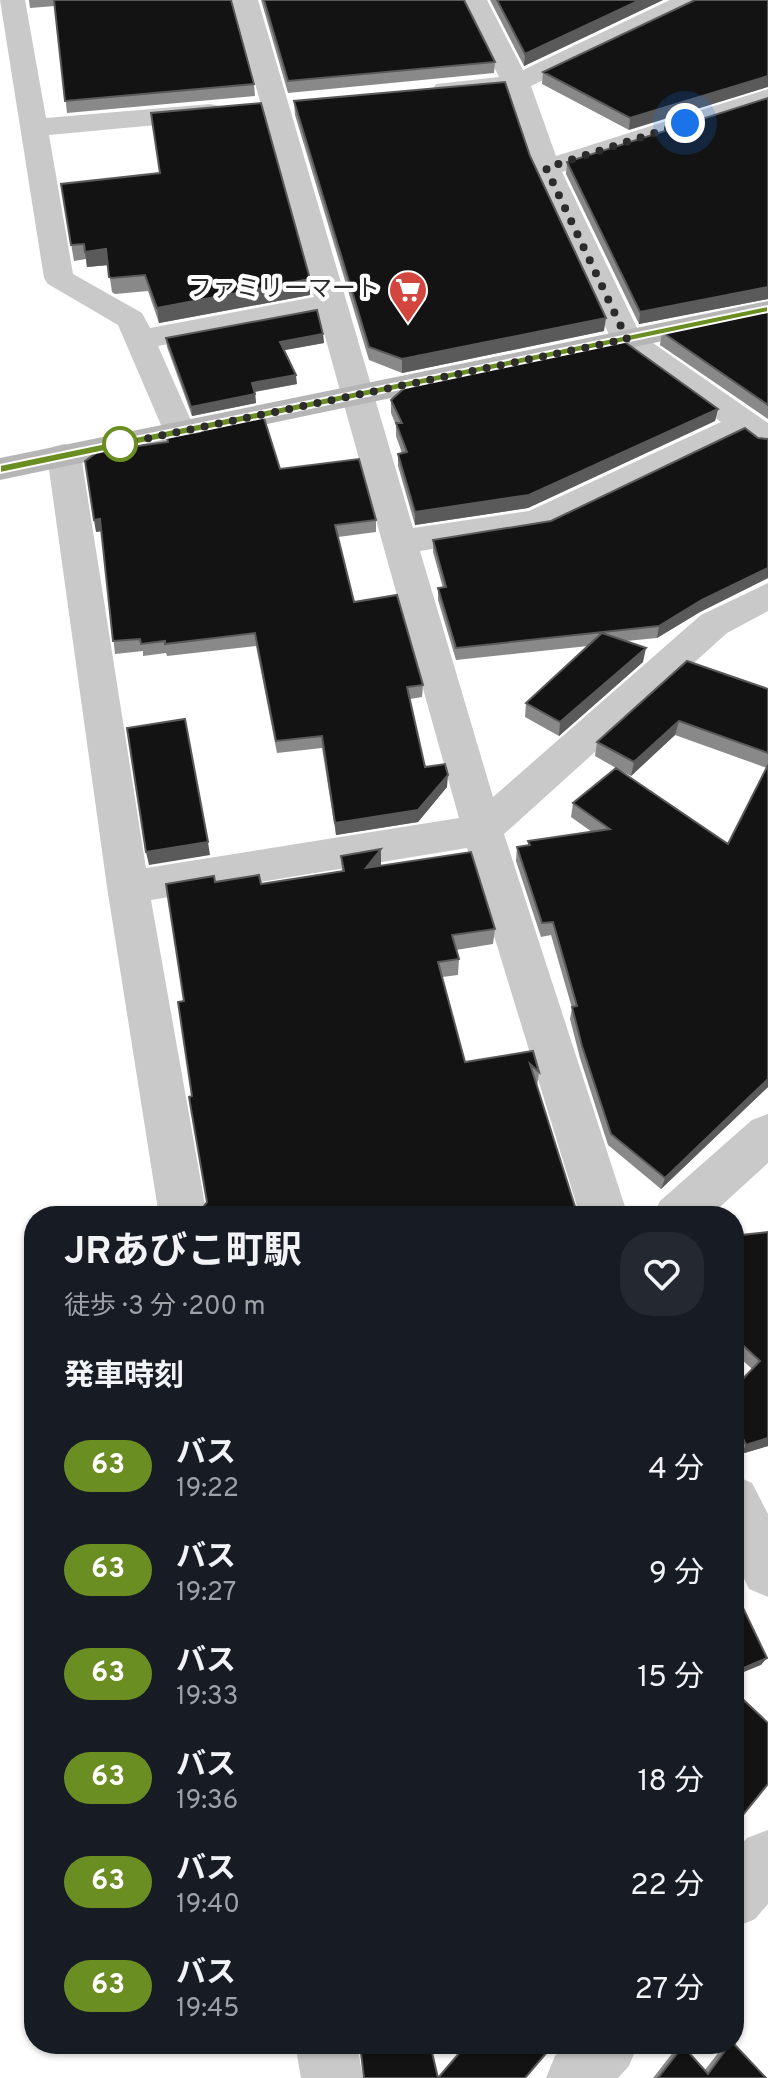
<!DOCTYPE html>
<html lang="ja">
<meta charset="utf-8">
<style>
:root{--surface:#171b24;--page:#242831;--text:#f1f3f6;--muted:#9ea1a6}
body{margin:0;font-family:Overpass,"Noto Sans JP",sans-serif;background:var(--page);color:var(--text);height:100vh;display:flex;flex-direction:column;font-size:30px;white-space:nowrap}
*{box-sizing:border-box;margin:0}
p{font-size:26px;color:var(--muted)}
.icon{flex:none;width:44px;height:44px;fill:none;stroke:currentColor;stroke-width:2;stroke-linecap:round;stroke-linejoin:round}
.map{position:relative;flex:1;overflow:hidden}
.details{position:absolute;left:24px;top:1206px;width:720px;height:848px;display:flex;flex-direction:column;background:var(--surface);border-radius:32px;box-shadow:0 2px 6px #0004}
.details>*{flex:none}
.badge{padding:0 16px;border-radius:26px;font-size:28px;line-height:52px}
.you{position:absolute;width:40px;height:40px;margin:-20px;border:6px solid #fff;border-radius:50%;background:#1a73e8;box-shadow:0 0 0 12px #1a73e833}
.map>.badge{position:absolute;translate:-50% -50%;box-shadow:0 0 0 4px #fff}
h2{padding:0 40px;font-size:30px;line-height:72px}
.round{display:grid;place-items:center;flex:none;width:84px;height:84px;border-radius:32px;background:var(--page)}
.head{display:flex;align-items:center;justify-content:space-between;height:136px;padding:0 40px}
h1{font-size:38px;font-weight:700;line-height:60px}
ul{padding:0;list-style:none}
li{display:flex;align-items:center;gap:24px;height:104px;padding:0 40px}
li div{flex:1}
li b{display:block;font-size:30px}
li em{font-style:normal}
li .badge{min-width:88px;font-weight:700;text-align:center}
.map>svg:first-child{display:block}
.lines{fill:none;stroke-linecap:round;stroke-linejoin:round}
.street{fill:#c9c9c9;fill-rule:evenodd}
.secondary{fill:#b6b6b6;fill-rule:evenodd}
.wall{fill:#898989;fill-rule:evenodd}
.shaded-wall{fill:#5a5a5a}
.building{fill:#131313;stroke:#5a5a5a;stroke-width:2}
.line{fill:#6b8e23;stroke:#fff;stroke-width:2}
.walk{stroke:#2c2c2c;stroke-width:8;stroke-dasharray:0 14.4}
.stop-dot{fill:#fff;stroke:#6b8e23;stroke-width:4}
.labels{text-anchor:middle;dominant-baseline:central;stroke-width:8;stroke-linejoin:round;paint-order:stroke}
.far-poi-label{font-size:24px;fill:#2c2c2c;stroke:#fff;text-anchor:end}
</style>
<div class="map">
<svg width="768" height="2078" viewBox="0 0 768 2078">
<rect width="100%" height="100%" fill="#fff"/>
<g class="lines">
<path class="street" d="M0 0H25L46 118 210 104 220 106 224 112 220 118 210 120 49 135 73 274 142 313 150 328 314 297 232 0H258L413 528 529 511 721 422 616 346 611 339 532 168 506 92 446 98 436 96 432 90 436 84 499 77 461 0H487L523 70 670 0H704L700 5 531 86 556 156 768 89V106L562 172 640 334 768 423V450L756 447 743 437 548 530 420 551 493 797 701 615 768 583V611L727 633 504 834 628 1216H580L467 848 151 900 207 1216H159L107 887 47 455 52 447 64 444 76 447 81 455 146 868 459 818 319 315 158 346 196 432 191 439 179 443 167 439 118 325 48 284 44 278Z
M768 1114V1163L710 1216H653L660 1201 752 1120Z
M734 1475 752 1483 768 1514V1597L749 1589 734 1558Z
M768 1830V1904L755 1919 734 1928V1853L747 1838Z
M295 2044H357L363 2078H301Z
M566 2044H638L629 2066 618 2078H546L555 2056Z"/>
<path class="secondary" d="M768 301V319L0 480V458Z"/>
</g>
<path class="wall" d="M29 0H231L254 84 255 96 67 113 55 6 30 8Z
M261 0H464L495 62 494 73 288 93Z
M490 0H663L524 66Z
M695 0 629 130 542 84 543 72Z
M768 98V299L639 324 566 174 567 162Z
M294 101 530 156 604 331 402 373 369 360 295 115Z
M61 184 310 279V295L159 323 148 291 115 294 112 292 108 265 87 267 86 259 74 261Z
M768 310V419L660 345 662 332Z
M323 334 324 343 284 350 297 384 255 392 256 403 192 416 167 347 166 338Z
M391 400 718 409 715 421 528 508 415 525 398 466V454L402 453 396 436V425L391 413Z
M199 429 280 469 376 520V532L338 537 354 602 423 685 422 697 410 699 425 767 447 787 418 822 336 835 322 748 277 753 256 646 167 656 166 653 143 656V651L115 654 102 531 96 532 167 442 199 432Z
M758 438 768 439V578L700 612 657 638 626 641 643 662 559 736 525 717 526 703 588 646 456 660 438 600V588H443L433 552V540L551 521Z
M768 689V1087L661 1189 608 1145 580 1058 570 1019 572 1008 551 935 541 937 516 861 517 847 528 846V841L592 832 571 817 573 803 616 768 595 756 597 742ZM675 735 767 768 728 844 616 768 631 776Z
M341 856 381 865 495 929 493 944 456 950 459 959 458 975 442 977 465 1062 533 1051 539 1072 537 1087 207 1202 192 1096 184 1001 215 882 261 884 342 871Z
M768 1232V1446L741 1454 734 1439V1388L752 1369 734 1352V1242Z
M725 2044H734L766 2078H653L678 2046H683L705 2070Z"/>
<path class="shaded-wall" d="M640 0H663L524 66 525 54Z
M768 76V87L629 130 630 118Z
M106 249 109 265 87 267 85 252Z
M310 279V295L159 323 157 308Z
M768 287V299L639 324 640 312Z
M606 318 604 331 402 373V359Z
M323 334 324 343 280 351V342Z
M296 375 297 384 253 392 252 383Z
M255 394 256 403 192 416 191 407Z
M718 409 715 421 528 508 415 525V512Z
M100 519 103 531 96 532 94 520Z
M768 568V578L700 612 657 638 659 626 702 600Z
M646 648 643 662 559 736 560 722Z
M679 721 675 735 631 776 634 762Z
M448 775 447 787 418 822 336 835 335 823Z
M208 842 210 855 149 865 146 852Z
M381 849V865L366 868Z
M768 1079V1087L661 1189 665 1178Z
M768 1438V1446L741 1454 746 1445Z
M767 1658 761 1665 734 1676V1672Z"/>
<path class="building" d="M54 0H231L254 84 65 101Z
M264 0H464L495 62 288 81Z
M497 0H640L525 54Z
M695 0H768V76L630 118 543 72Z
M505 82 530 156 606 318 402 359 369 347 294 101Z
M768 98V287L640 312 567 162Z
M261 103 310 279 157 308 145 275 112 278 109 277 106 249 85 252 84 244 71 245 61 184 160 173 151 113Z
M317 310 323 334 280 342 296 375 252 383 255 394 191 407 166 338Z
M768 310V405L662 332Z
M622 340 718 409 529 495 415 512 398 454 407 452 396 423H402L391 400 408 385Z
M263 415 280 469 359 459 376 520 335 525 354 602 397 595 423 685 407 687 425 767 445 764 448 775 418 810 335 823 322 736 276 741 255 633 165 644V641L141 644 140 639 113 641 100 519 94 520 85 461 99 451 168 442 167 437 200 432 199 429Z
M745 428 758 438 768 439V568L702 600 659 626 456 648 438 588 446 587 433 540 551 521Z
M602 633 646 648 560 722 526 703Z
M687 661 768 689V753L679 721 634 762 597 742Z
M185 719 208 842 146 852 127 728Z
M768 765V1079L665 1178 611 1134 582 1046 572 1007 577 1006 553 922 542 923 517 847 530 845 528 841 610 829 573 803 616 768 728 844Z
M381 849 366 868 471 852 495 929 452 935 459 959 438 962 465 1062 533 1051 539 1072 530 1064 578 1216H206L204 1206 207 1202 189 1097 192 1096 178 1002 184 1001 166 884 214 876 215 882 259 875 261 884 344 871 341 856Z
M768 1232V1438L746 1445 734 1419V1388L760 1361 734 1337V1242L741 1235Z
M734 1589 767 1658 734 1672Z
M734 1691 768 1723V1784L734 1826Z
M360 2044H430L438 2078 467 2044H554L525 2078H364Z
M730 2044H734L766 2078H658L683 2046 708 2074Z"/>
<path class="line" d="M768 306V312L0 473V465Z"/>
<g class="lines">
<path class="walk" d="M120 444 627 339 546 168 685 123"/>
</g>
<defs>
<symbol id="supermarket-pin" viewBox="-11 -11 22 30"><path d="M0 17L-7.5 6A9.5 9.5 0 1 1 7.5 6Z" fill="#d3453f" stroke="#fff"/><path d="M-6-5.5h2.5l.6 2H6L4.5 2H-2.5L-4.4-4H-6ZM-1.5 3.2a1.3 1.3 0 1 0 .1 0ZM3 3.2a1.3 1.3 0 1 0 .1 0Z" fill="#fff"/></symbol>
</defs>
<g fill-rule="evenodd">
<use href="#supermarket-pin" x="386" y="268" width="44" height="60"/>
</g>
<circle class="stop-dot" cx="120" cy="444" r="16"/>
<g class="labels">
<g class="far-poi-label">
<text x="380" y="290">ファミリーマート</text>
</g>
</g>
</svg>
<div class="you" style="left:685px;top:123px"></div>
<section class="details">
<div class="head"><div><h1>JRあびこ町駅</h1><p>徒歩 · 3 分 · 200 m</p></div><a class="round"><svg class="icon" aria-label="heart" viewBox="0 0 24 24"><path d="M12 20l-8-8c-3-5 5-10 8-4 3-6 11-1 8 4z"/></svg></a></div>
<h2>発車時刻</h2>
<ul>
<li><span class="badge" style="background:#6b8e23;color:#fff">63</span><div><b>バス</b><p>19:22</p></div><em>4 分</em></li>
<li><span class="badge" style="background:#6b8e23;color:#fff">63</span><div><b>バス</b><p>19:27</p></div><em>9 分</em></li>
<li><span class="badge" style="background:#6b8e23;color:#fff">63</span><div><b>バス</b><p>19:33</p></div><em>15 分</em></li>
<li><span class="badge" style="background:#6b8e23;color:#fff">63</span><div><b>バス</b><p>19:36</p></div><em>18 分</em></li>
<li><span class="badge" style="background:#6b8e23;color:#fff">63</span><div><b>バス</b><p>19:40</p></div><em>22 分</em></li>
<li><span class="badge" style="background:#6b8e23;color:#fff">63</span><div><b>バス</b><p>19:45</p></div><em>27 分</em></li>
</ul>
</section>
</div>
